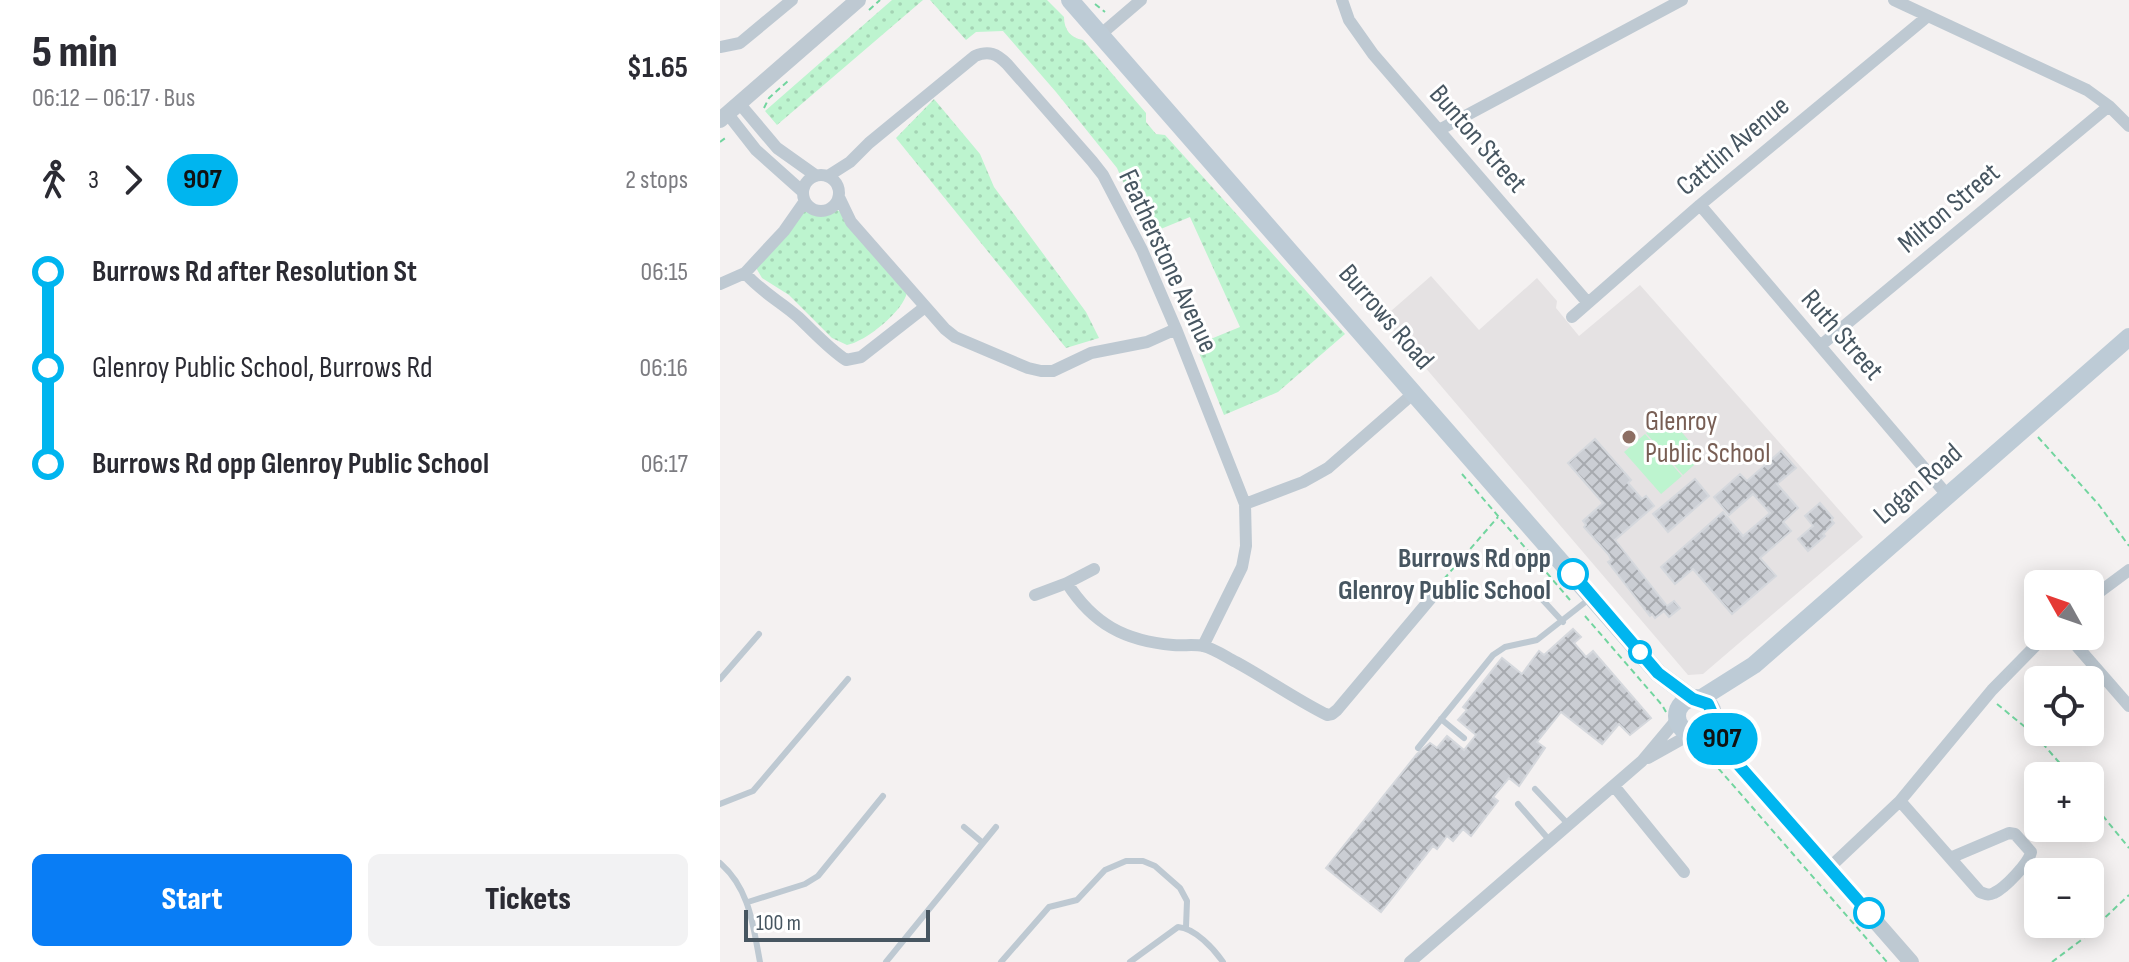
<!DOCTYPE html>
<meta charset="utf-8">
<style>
:root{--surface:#fff;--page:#f2f2f3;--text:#2b2b33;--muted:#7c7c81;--accent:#097df5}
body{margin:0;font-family:"Sofia Sans Condensed",sans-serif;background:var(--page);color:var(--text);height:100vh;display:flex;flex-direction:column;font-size:30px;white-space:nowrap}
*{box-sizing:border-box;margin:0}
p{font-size:26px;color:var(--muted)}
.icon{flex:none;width:44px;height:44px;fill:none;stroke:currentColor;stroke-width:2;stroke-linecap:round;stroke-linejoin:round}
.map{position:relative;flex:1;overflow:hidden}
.panel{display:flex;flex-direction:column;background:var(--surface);width:720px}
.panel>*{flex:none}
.badge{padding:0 16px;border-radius:26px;font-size:28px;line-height:52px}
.needle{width:52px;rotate:310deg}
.fabs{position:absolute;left:1304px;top:570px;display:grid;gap:16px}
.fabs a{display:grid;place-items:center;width:80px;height:80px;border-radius:12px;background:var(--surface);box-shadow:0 4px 20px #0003;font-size:40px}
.scale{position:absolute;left:24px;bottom:20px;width:186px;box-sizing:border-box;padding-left:8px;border:4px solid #475661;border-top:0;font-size:22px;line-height:28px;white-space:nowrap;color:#475661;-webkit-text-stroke:6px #fff;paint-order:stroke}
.map>.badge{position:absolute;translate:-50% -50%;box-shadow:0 0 0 4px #fff}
.legs{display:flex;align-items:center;gap:12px;height:88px;padding:0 32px;font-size:26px}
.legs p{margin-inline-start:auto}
.head{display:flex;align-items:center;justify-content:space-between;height:136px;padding:0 32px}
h1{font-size:44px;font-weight:800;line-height:60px}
.action{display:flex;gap:16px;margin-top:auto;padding:16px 32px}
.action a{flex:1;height:92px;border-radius:12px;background:var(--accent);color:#fff;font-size:32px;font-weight:800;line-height:92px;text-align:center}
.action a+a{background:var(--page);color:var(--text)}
ul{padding:0 32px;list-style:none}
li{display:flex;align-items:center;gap:28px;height:96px;font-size:30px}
li i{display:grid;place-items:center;width:12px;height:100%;margin:0 10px;background:currentColor}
li i::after{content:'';width:20px;height:20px;margin:-10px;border:6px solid;border-radius:50%;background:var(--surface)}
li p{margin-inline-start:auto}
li:first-child i{background:linear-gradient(#0000 50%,currentColor 0)}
li:last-child i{background:linear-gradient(currentColor 50%,#0000 0)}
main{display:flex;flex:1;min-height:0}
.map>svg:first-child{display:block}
.education{fill:#e5e2e3}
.park{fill:url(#park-dots)}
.pitch{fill:#bdf4cf}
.building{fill:url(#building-cross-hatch);stroke:#d5d8dd;stroke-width:2}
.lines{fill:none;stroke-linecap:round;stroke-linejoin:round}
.path{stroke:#72d59f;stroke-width:2;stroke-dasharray:6 4;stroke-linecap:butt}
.service{stroke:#bec9d2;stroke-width:6}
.minor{stroke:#bec9d2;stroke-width:12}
.tertiary{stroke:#bec9d2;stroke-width:16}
.secondary{stroke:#bdcbd6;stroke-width:18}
.line-1-casing{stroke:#fff;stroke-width:18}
.line-1{stroke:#00b5ef;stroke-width:12}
.education-dot{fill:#8d6e63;stroke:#fff;stroke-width:3}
.stop-1-dot{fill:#fff;stroke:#00b5ef;stroke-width:4}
.labels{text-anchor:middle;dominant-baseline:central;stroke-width:6;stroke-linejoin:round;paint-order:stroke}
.street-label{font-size:28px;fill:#475661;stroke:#fff}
.education-label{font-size:28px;fill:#785e54;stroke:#fff;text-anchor:start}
.stop-label{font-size:28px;font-weight:bold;fill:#475661;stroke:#fff;text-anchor:end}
</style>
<main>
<section class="panel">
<div class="head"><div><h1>5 min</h1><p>06:12 – 06:17 · Bus</p></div><b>$1.65</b></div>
<div class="legs"><svg class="icon" aria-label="walk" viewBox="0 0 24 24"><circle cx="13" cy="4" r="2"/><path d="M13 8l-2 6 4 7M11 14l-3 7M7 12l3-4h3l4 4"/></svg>3<svg class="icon" aria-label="forward" viewBox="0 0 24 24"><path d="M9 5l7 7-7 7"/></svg><b class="badge" style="background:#00b5ef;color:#111">907</b><p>2 stops</p></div>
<ul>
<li><i style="color:#00b5ef"></i><b>Burrows Rd after Resolution St</b><p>06:15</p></li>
<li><i style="color:#00b5ef"></i><span>Glenroy Public School, Burrows Rd</span><p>06:16</p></li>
<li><i style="color:#00b5ef"></i><b>Burrows Rd opp Glenroy Public School</b><p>06:17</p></li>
</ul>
<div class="action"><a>Start</a><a>Tickets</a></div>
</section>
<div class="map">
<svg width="1409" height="962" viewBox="0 0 1409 962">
<defs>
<pattern id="park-dots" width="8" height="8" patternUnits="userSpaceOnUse" patternTransform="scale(2)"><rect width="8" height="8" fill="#bdf4cf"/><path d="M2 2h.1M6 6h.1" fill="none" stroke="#a4d3b4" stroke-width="1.8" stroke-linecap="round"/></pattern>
<pattern id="building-cross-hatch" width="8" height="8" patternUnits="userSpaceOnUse" patternTransform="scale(2)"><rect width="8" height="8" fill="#cbced4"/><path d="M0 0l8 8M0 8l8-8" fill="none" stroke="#a7aaaf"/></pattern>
</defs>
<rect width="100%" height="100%" fill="#f4f1f1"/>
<path class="education" d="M711 276 759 330 817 278 837 301 836 308 859 336 920 285 1143 537 983 674 968 675 663 318Z"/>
<path class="park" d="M172 0H203L57 125 45 111Z
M210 0H327L344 17C344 30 351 38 363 40L426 113V122L436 134 445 135 625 334 558 392 504 415 476 345 520 327 470 217 426 235 397 168 336 92 283 31 256 32 246 40Z
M214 99 260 154 274 187 366 312 379 338 346 348 176 138Z
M113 208 123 213 187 292C184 311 145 342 127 345L112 338 69 295 42 278 35 266 84 210Z"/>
<path class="pitch" d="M947 415 983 457 963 475 926 433Z
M925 434 962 476 941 494 904 452Z"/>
<path class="building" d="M875 439 911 480 908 483 922 499 926 496 934 506 895 540 947 606 954 601 960 608 949 617 944 611 935 618 932 614 930 616 888 562 891 560 889 555 864 527 866 525 863 521 883 503 848 463Z
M1061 451 1076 468 1057 484 1078 508 1063 522 1071 531 1040 558 1056 576 1012 614 973 569 955 584 941 567 1003 512 1023 536 1050 513 1033 494 1009 515 994 497 1020 474 1027 481Z
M975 479 989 496 948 532 933 514Z
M1100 503 1113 518 1111 520 1114 523 1103 534 1105 536 1088 551 1078 539 1093 526 1085 516Z
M853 629 861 637 854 643 866 657 873 651 931 718 910 735 899 724 882 744 841 712 817 742 825 748 799 786 789 778 773 797 778 801 751 836 743 829 733 841 727 836 717 849 713 846 661 912 606 868 697 754 710 743 717 748 727 736 744 750 756 735 738 720 747 710 743 707 782 658 802 674 819 651 824 655Z"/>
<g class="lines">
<path class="path" d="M375 4 385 12
M149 10 160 0
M44 108 49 98 69 80
M0 142 8 136
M1318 437 1379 505 1409 546
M742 474 850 600
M724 579 778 517
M865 616 942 705 946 712
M1277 704 1316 736 1351 776
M992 761 1167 962
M1370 800 1409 848
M1332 962 1360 941 1409 895"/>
<path class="service" d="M819 596 843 622
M0 679 39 634
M721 719 744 738
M698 748 773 655 785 647 817 640 868 600
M815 789 848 824
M0 804 33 791 128 679
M798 804 831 842
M244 827 263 843
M0 863C30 889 33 926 40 962
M28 902 85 884 98 876 163 796
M166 962 276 827
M281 962 329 907 357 900 385 870 406 861H423L435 866 460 888 467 901 466 927
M410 962 458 927C475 928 494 949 503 962"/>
<path class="minor" d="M622 0 629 20 653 54 868 303
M1174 0 1367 90 1389 106 1409 126
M380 35 421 0
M0 47 20 43 72 0
M19 103 57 148 95 175
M7 113 36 150 83 192
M719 130 962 0
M83 193a18 18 0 1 1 36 0a18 18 0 1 1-36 0Z
M108 176 130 162 149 143 255 56C269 50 277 54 287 64L372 161 383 175 422 250 456 329 525 504 526 546 522 567 483 646
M119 197 131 222 225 329 235 337 308 368 321 371H333L371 353 427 342 456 329
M85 201 64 231 25 273C41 292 60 301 78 317 94 332 108 348 126 360L141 357 205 307
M980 205 1228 496
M0 284 25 273
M852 317 980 205 1208 16
M1100 346 1389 106
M525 504 583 482 608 468 695 392
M347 583C373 624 405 641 453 645 463 646 474 644 483 646 495 649 506 657 516 662 547 679 575 699 607 715L612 714 617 710 717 591
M315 595 347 583 374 569
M1370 599 1409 570
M1348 636 1409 706
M928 758 971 734
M894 786 964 872
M1180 801 1260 892C1266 894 1268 896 1274 893 1285 888 1309 863 1311 852L1295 834 1289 833 1230 858
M1109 868 1180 801 1272 690 1325 636
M690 962 922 761 958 718"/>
<path class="tertiary" d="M0 120 138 0
M992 721 1009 754 1191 962
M977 734 1008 753"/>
<path class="secondary" d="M350 0 938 673 973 699
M957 716a18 18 0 1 1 36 0a18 18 0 1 1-36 0Z
M980 699 1034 665 1409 337"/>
</g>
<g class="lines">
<defs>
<path id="line-1" d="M853 574 938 673 973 699 988 704 992 713V721L1009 754 1149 913"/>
</defs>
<use href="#line-1" class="line-1-casing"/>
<use href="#line-1" class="line-1"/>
</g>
<circle class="education-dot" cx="909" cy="437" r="8"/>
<g class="stop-1-dot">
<circle cx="853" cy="574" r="14"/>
<circle cx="920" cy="652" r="10"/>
<circle cx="1149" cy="913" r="14"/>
</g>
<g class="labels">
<g class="street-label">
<text transform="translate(758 139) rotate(49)">Bunton Street</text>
<text transform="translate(1013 146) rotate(-40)">Cattlin Avenue</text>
<text transform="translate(1229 208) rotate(-40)">Milton Street</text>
<text transform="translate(448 261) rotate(65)">Featherstone Avenue</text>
<text transform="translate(666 317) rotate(49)">Burrows Road</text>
<text transform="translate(1122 335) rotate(49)">Ruth Street</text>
<text transform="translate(1198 484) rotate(-41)">Logan Road</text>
</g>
<g class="education-label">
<text x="925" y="421">Glenroy<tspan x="925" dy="32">Public School</tspan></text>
</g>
<g class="stop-label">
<text x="831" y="558">Burrows Rd opp<tspan x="831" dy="32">Glenroy Public School</tspan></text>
</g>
</g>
</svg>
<div class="fabs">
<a><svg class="needle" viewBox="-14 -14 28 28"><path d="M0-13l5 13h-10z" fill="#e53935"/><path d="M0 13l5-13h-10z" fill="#7c7c81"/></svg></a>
<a><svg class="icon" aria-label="locate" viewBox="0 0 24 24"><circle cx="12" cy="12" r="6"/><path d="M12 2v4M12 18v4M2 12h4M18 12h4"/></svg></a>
<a>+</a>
<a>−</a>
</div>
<div class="scale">100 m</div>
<b class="badge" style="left:1002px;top:739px;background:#00b5ef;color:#111">907</b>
</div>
</main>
